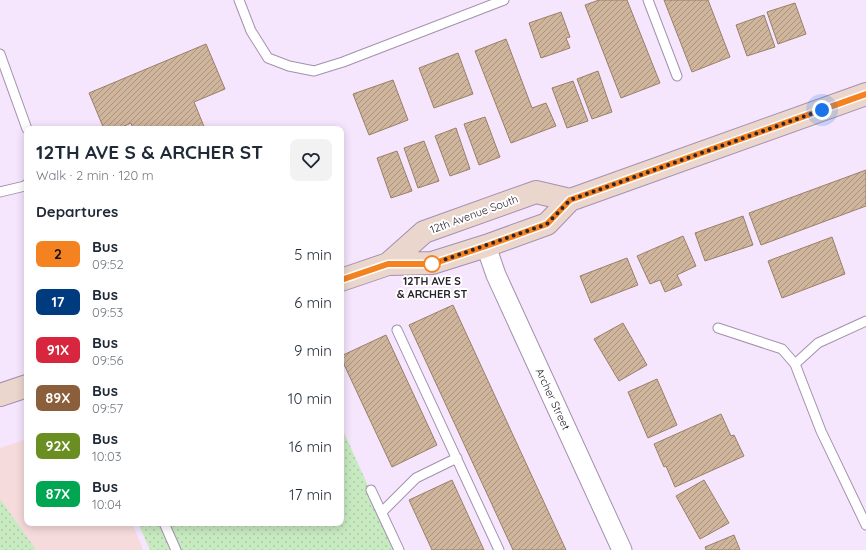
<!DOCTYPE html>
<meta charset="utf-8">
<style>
:root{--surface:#fff;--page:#f2f2f3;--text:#1f2937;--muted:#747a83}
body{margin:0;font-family:Quicksand,sans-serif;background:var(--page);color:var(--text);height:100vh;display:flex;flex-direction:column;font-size:15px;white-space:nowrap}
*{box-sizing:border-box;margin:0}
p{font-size:13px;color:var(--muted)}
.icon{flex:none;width:22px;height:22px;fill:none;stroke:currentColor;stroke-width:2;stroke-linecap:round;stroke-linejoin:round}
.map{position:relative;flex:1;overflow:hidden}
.details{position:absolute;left:24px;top:126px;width:320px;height:400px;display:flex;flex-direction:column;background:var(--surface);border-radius:8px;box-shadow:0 2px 10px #0003}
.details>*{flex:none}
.badge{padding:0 8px;border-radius:6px;font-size:14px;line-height:26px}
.you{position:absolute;width:20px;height:20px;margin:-10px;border:3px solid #fff;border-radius:50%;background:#1a73e8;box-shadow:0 0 0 6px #1a73e833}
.map>.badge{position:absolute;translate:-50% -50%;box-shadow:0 0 0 2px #fff}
h2{padding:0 12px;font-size:15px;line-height:36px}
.round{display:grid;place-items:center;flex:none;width:42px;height:42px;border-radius:8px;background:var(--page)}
.headline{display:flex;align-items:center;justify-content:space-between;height:68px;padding:0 12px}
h1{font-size:19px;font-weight:800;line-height:30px}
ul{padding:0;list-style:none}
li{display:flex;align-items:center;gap:12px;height:48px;padding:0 12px}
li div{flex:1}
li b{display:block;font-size:15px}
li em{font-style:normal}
li .badge{min-width:44px;font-weight:700;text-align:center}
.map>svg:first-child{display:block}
.education{fill:#f6dbdc}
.green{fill:url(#green-dots)}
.building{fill:url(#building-hatch);stroke:#9a806a}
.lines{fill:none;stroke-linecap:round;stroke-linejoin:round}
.service-casing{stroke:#a391ad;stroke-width:11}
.minor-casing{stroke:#a391ad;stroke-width:21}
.secondary-casing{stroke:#a391ad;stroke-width:24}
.service{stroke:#fff;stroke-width:9}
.minor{stroke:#fff;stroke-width:19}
.secondary{stroke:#ebd6ce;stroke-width:22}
.line-casing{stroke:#fff;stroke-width:9}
.line{stroke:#f58220;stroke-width:6}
.walk{stroke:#2b242f;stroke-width:4;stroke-dasharray:0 7.2}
.stop-dot{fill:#fff;stroke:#f58220;stroke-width:2}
.labels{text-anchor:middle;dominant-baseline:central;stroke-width:4;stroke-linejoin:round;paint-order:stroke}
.street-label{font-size:11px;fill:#2b242f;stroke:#fff}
.stop-label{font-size:11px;font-weight:bold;fill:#2b242f;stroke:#fff}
</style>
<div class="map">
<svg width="866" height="550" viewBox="0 0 866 550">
<defs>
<pattern id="green-dots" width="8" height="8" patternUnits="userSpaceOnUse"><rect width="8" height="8" fill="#c8eac1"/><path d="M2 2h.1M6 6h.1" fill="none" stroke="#acc9a6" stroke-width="1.8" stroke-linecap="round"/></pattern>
<pattern id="building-hatch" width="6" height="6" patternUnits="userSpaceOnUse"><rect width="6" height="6" fill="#d0b59d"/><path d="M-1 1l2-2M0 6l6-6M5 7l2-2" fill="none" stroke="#a99380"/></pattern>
</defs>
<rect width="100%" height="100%" fill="#f5e5fd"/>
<path class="education" d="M27 439V523H132L143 550H0V448Z"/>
<path class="green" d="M341 426 397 550H150L138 523H341Z
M0 499 36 550H0Z"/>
<path class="building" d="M599 0H627L660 83 621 98 585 5Z
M664 0H708L730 57 692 72Z
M795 3 806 34 778 44 767 12Z
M561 12 570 37 566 38 570 48 541 58 529 23Z
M764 15 775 47 747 56 736 25Z
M506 39 532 108 546 103 556 126 511 143 475 51Z
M206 44 225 89 194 102 205 129H133L131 123 118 129H104L89 93Z
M458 53 473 94 434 108 419 68Z
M598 71 612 112 592 119 577 79Z
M393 80 408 120 369 135 353 94Z
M573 81 588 121 567 128 552 88Z
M485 117 500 157 479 165 464 124Z
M456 128 470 169 450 176 435 136Z
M424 141 439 181 418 188 404 148Z
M397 151 412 191 391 198 377 158Z
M866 170V206L761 245 749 213Z
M743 216 753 245 705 261 695 233Z
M683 236 696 266 677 275 682 285 665 292 660 280 650 284 637 256Z
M832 237 845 274 782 298 768 261Z
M627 258 638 285 591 303 580 276Z
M453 305 566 550H513L409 325Z
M623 323 647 365 619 381 594 339Z
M386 335 437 445 392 467 341 358V356Z
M657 379 677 425 648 438 628 392Z
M721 414 731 436 734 435 744 456 675 487 666 466 664 467 654 444Z
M452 480 484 550H432L409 500Z
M704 480 729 523 700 539 676 496Z
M734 535 740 550H706L705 547Z"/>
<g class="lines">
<defs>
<path id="service" d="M239 0 251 31 268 58 289 66 314 71 343 62 504 0
M648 0 677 76
M0 54 27 129
M0 192 25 186 27 184
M718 328 782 349 795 364 821 431 866 525
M397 330 499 550
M795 364 818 343 866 321
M371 490 399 550
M382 512 416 478 457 458
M164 523 176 550"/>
<path id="minor" d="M486 246 496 275 622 550"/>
<path id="secondary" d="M388 264 424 232 536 192 570 200
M341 280 388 264 432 263 486 246 547 224 570 200 866 94
M0 395 27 386"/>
</defs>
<use href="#service" class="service-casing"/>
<use href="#minor" class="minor-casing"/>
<use href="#secondary" class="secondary-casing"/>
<use href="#service" class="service"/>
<use href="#minor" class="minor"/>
<use href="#secondary" class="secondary"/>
</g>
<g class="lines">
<defs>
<path id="line" d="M341 280 388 264H432L486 246 547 224 570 200 866 94"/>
</defs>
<use href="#line" class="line-casing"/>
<use href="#line" class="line"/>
<path class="walk" d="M432 264 547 224 570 200 822 110"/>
</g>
<circle class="stop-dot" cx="432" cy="264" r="8"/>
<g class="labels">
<g class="street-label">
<text transform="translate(474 214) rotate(-20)">12th Avenue South</text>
<text transform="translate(553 399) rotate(65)">Archer Street</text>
</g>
<g class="stop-label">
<text x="432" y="281">12TH AVE S<tspan x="432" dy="13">&amp; ARCHER ST</tspan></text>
</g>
</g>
</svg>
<div class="you" style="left:822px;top:110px"></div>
<section class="details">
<div class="headline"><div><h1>12TH AVE S &amp; ARCHER ST</h1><p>Walk · 2 min · 120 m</p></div><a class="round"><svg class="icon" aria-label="heart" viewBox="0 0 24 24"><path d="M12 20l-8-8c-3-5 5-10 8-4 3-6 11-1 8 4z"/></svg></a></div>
<h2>Departures</h2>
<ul>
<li><span class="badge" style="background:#f58220;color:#111">2</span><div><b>Bus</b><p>09:52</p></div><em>5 min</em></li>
<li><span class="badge" style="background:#003b80;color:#fff">17</span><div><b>Bus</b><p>09:53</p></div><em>6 min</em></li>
<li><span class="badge" style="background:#d7263d;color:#fff">91X</span><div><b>Bus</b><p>09:56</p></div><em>9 min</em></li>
<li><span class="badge" style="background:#8b5e3c;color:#fff">89X</span><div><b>Bus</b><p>09:57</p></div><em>10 min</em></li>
<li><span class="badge" style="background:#6b8e23;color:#fff">92X</span><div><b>Bus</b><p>10:03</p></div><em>16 min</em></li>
<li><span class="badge" style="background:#00a651;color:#fff">87X</span><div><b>Bus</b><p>10:04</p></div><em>17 min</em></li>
</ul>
</section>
</div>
